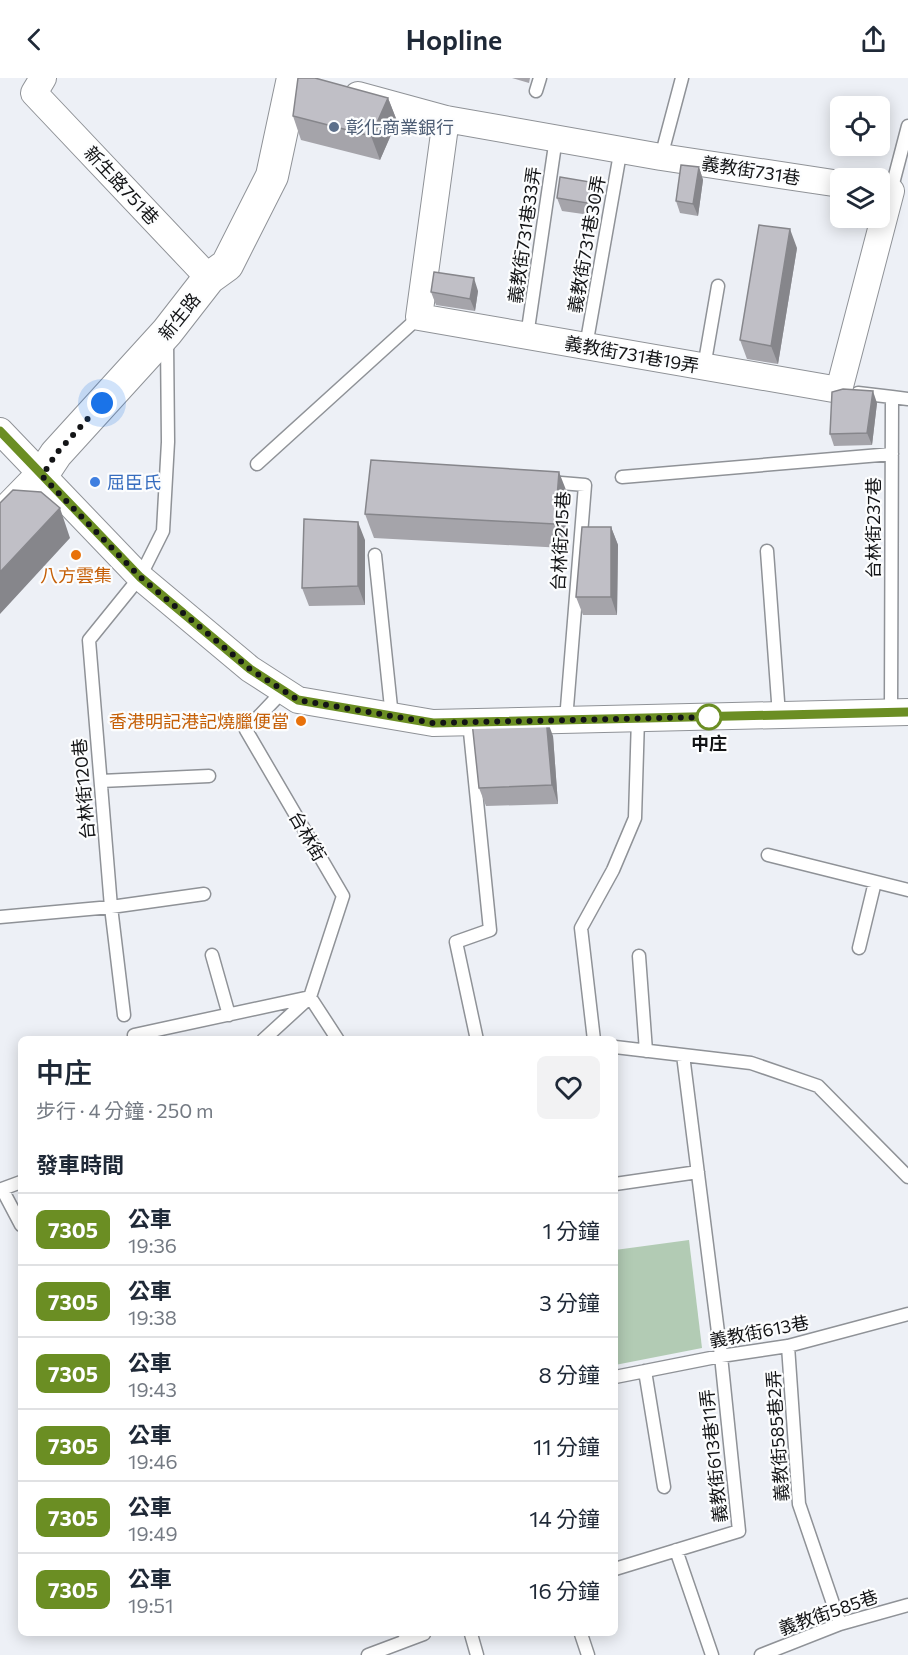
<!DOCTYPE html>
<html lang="zh-TW">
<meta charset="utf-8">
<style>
:root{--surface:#fff;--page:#f2f2f3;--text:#1f2937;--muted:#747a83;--line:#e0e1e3}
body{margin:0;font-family:Commissioner,"Noto Sans TC",sans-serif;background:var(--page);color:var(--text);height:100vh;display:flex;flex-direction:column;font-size:22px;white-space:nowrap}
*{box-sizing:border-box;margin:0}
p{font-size:20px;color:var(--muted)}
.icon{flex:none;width:33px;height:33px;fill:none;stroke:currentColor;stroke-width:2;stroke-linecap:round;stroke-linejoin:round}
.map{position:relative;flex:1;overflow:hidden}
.drawer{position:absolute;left:18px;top:958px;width:600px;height:600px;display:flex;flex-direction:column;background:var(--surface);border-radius:9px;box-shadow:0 3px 15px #0003}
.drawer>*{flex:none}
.badge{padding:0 12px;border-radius:9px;font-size:21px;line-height:39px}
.buttons{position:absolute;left:830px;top:18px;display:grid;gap:12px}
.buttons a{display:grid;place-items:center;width:60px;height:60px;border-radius:9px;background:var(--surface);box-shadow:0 3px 15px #0003;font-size:30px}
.you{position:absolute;width:30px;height:30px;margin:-15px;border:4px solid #fff;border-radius:50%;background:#1a73e8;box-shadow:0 0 0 9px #1a73e833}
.map>.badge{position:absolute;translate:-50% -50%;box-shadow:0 0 0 3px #fff}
h2{padding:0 18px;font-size:22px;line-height:54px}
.round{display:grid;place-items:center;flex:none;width:63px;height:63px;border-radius:9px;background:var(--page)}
.overview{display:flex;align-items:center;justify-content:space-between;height:102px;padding:0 18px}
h1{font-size:28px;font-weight:600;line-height:45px}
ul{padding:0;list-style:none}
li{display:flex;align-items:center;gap:18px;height:72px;padding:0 18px;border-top:2px solid var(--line)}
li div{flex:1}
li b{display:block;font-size:22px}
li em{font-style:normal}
li .badge{min-width:66px;font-weight:700;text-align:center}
header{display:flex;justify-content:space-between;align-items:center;height:78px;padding:0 18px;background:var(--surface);font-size:27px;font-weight:600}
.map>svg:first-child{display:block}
.green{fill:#b2cbb4}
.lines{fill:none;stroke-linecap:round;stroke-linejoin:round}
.service-casing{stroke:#8f9297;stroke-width:15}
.minor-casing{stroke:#8f9297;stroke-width:28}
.tertiary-casing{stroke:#8f9297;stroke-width:34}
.service{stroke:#fff;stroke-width:12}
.minor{stroke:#fff;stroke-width:26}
.tertiary{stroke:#fff;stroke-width:32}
.wall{fill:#a5a4aa}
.shaded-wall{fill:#86868b}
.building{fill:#c0bfc6;stroke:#86868b;stroke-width:1.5}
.line-casing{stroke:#fff;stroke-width:14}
.line{stroke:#6b8e23;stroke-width:9}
.walk{stroke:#131416;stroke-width:6;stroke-dasharray:0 10.8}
.service-dot{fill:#5c6f8a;stroke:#fcfdfe;stroke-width:2}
.shop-dot{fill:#3f7fe0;stroke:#fcfdfe;stroke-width:2}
.food-dot{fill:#e8710a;stroke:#fcfdfe;stroke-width:2}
.stop-dot{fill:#fff;stroke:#6b8e23;stroke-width:3}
.labels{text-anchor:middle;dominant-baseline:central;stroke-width:4.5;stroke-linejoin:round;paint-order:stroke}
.service-label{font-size:18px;fill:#4e5e75;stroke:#fcfdfe;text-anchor:start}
.street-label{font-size:18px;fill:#131416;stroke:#fcfdfe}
.shop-label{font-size:18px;fill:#366cbe;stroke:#fcfdfe;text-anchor:start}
.food-label{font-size:18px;fill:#c56008;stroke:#fcfdfe}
.stop-label{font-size:18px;font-weight:bold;fill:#131416;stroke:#fcfdfe}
</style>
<header><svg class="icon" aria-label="back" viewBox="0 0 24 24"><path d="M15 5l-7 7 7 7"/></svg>Hopline<svg class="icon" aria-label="share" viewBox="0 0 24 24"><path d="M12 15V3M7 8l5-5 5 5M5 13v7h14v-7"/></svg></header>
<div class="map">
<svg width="908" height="1577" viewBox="0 0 908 1577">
<rect width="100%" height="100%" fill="#edf0f6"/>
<path class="green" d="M689 1162 702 1270 615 1287V1172Z"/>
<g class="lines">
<defs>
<path id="service" d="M536 13 540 0
M661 79 682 0
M891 113 908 48
M527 258 556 60
M586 268 621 70
M704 289 718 208
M858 315 892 319 891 634
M892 319 908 321
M257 386 419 239
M622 399 892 376
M549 404 585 407 566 642
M767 473 779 637
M375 477 392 639
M469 644 490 852 456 864 477 962
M101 703 209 698
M768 777 908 812
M0 839 111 829 204 816
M859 870 875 804
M212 877 229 937
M639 878 646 973
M124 937 111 829 89 562 140 499 163 453 168 364 167 262
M135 962 134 957 310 919 338 962
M263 962 310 919 343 818 246 652 283 613
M594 962 581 850 613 792 635 740 638 640
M615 969 751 985 818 1008 908 1099
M21 1104 2 1111 21 1147
M615 1106 698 1094
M788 1268 799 1426 840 1546
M645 1293 664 1409
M615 1299 721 1278 788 1268 908 1236
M676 1472 712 1577
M615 1491 739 1453 721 1278 683 977
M471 1556 477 1577
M581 1556 588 1577
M405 1557 408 1562 424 1556
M368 1577 408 1562
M761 1577 840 1546 908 1527"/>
<path id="minor" d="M43 0 34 15 209 200
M358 17 446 41 661 79 840 106
M446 41 419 239 839 312 891 113
M0 353 140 499 250 591 298 622 433 645 908 634"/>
<path id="tertiary" d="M0 440 42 397 56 376 167 254 209 200 227 187 272 98 293 0"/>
</defs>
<use href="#service" class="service-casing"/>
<use href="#minor" class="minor-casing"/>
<use href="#tertiary" class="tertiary-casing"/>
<use href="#service" class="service"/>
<use href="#minor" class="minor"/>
<use href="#tertiary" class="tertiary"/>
</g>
<path class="wall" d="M512 0H530L529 5Z
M388 20 397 43 380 82 301 62 293 38Z
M699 89 703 102 698 138 680 135 676 123Z
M596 105 601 117 597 138 562 133 557 120Z
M797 170 778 286 747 281 740 262Z
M478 213 475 233 436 227 431 214Z
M877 325 872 367 834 368 830 356Z
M568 417 564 470 374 460 365 436Z
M611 449 618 467 617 537H583L576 519Z
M365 462V527L309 528 302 510Z
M553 658 558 726 486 728 479 710Z"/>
<path class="shaded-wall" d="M388 20 397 43 380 82 371 58Z
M699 89 703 102 698 138 693 126Z
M596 105 601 117 597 138 593 126Z
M790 151 797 170 778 286 771 268Z
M474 200 478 213 475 233 470 221Z
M873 313 877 325 872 367 867 355Z
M559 394 568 417 564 470 555 446Z
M60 430 70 460 0 536V494Z
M358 444 365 462V527L358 508Z
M611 449 618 467 617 537 611 519Z
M546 639 553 658 558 726 552 707Z"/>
<path class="building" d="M298 0H315L388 20 371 58 293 38Z
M681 87 699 89 693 126 676 123Z
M560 99 596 105 593 126 557 120Z
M759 147 790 151 771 268 740 262Z
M434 194 474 200 470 221 431 214Z
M843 311 873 313 867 355 830 356 832 314Z
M371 382 559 394 555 446 365 436Z
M13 412 41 414 60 430 0 494V425Z
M304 441 358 444V508L302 510Z
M582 449H611V519H576Z
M546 639 552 707 479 710 472 644 477 641Z"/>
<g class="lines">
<defs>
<path id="line" d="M0 353 140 499 250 591 298 622 433 645 908 634"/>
</defs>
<use href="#line" class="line-casing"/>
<use href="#line" class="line"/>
<path class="walk" d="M102 325 56 376 42 398 140 499 250 591 298 622 433 645 709 639"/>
</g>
<circle class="service-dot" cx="334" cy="49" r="6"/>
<circle class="shop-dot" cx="95" cy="404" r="6"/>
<g class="food-dot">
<circle cx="76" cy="477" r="6"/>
<circle cx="301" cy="643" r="6"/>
</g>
<circle class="stop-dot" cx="709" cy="639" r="12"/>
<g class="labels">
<g class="service-label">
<text x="346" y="49">彰化商業銀行</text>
</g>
<g class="street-label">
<text transform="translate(751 92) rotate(9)">義教街731巷</text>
<text transform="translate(122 107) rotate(47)">新生路751巷</text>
<text transform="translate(524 157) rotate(-82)">義教街731巷33弄</text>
<text transform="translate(586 166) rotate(-80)">義教街731巷30弄</text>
<text transform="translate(179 238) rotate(-51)">新生路</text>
<text transform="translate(632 276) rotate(10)">義教街731巷19弄</text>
<text transform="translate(873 450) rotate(-90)">台林街237巷</text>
<text transform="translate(560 463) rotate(-87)">台林街215巷</text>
<text transform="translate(83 711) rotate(-95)">台林街120巷</text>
<text transform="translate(308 758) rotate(60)">台林街</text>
<text transform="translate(759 1253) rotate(-11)">義教街613巷</text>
<text transform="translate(777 1358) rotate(-94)">義教街585巷2弄</text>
<text transform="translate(713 1378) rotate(-96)">義教街613巷11弄</text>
<text transform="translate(828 1534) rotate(-19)">義教街585巷</text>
</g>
<g class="shop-label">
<text x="107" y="404">屈臣氏</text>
</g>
<g class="food-label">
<text x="76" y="497">八方雲集</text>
<text x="289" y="643" text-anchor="end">香港明記港記燒臘便當</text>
</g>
<g class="stop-label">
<text x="709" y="665">中庄</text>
</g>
</g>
</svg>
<div class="buttons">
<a><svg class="icon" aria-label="locate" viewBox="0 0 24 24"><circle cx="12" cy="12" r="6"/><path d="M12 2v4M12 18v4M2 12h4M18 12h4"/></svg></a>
<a><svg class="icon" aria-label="layers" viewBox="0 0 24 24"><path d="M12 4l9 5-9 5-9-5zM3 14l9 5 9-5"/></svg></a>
</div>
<div class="you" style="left:102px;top:325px"></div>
<section class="drawer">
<div class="overview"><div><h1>中庄</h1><p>步行 · 4 分鐘 · 250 m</p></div><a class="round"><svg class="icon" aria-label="heart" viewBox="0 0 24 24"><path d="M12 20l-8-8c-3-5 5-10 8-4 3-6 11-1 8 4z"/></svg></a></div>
<h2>發車時間</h2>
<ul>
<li><span class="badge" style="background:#6b8e23;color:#fff">7305</span><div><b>公車</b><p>19:36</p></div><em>1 分鐘</em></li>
<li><span class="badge" style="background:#6b8e23;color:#fff">7305</span><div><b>公車</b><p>19:38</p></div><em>3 分鐘</em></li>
<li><span class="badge" style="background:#6b8e23;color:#fff">7305</span><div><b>公車</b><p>19:43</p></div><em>8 分鐘</em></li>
<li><span class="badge" style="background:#6b8e23;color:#fff">7305</span><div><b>公車</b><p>19:46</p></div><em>11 分鐘</em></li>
<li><span class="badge" style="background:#6b8e23;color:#fff">7305</span><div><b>公車</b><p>19:49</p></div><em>14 分鐘</em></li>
<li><span class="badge" style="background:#6b8e23;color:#fff">7305</span><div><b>公車</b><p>19:51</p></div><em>16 分鐘</em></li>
</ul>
</section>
</div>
